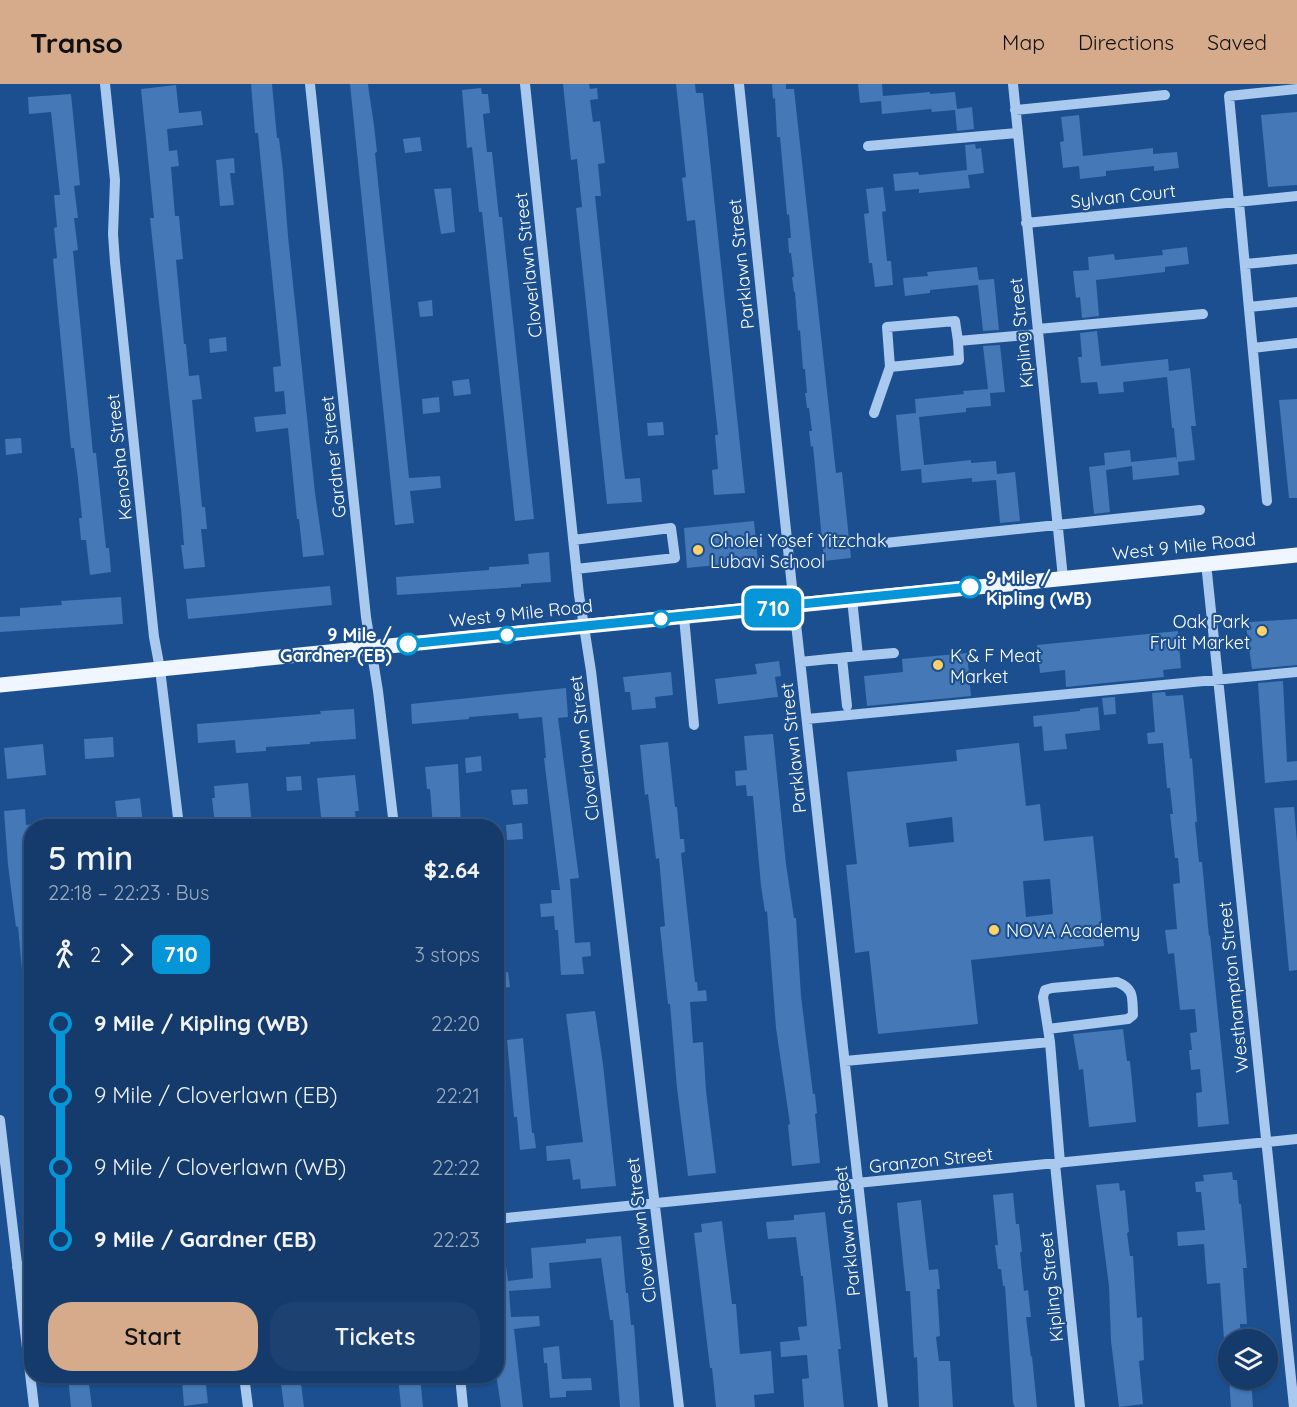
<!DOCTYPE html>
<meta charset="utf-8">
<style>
:root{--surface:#143b6b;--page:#1d4271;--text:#f1f3f6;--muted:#9dadc1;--line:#33557e;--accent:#d6ab8b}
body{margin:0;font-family:Quicksand,sans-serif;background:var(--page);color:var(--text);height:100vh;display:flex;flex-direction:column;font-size:22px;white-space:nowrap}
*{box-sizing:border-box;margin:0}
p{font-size:20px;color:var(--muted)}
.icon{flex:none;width:33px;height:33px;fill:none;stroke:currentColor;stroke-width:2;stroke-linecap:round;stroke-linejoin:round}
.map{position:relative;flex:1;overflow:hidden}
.panel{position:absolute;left:24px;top:735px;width:480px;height:564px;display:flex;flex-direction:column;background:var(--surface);border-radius:24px;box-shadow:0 2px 4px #0004,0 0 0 2px var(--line)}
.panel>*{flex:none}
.badge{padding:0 12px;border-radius:9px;font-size:21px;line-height:39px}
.fabs{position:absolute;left:1218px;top:1245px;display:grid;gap:12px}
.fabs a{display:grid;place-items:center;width:60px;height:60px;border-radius:50%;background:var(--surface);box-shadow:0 2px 4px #0004,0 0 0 2px var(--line);font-size:30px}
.map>.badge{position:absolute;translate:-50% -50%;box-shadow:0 0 0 3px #fff}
.legs{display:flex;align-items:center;gap:9px;height:66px;padding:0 24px;font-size:20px}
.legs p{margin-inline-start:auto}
.summary{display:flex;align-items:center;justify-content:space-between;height:102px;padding:0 24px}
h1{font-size:33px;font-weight:600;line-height:45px}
.action{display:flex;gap:12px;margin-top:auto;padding:12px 24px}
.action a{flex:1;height:69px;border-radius:24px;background:var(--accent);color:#111;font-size:24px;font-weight:600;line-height:69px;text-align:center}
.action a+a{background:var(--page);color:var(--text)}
ul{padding:0 24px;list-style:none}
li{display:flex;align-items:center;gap:21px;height:72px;font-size:22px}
li i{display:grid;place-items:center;width:9px;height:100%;margin:0 8px;background:currentColor}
li i::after{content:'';width:15px;height:15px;margin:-8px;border:4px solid;border-radius:50%;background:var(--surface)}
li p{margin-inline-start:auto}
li:first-child i{background:linear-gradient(#0000 50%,currentColor 0)}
li:last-child i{background:linear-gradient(currentColor 50%,#0000 0)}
header{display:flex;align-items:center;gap:36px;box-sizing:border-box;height:84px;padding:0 30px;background:var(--accent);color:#111}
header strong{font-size:28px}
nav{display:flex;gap:33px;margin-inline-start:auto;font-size:21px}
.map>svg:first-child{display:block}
.building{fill:#4478b7;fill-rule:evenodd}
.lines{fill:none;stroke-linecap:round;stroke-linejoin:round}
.minor{stroke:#a9c9ee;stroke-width:10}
.major{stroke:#f0f6ff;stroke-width:15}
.line-1-casing{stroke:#fff;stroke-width:14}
.line-1{stroke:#0696d7;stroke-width:9}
.poi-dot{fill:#ffd166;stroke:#1b4f8f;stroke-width:2}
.stop-1-dot{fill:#fff;stroke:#0696d7;stroke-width:3}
.labels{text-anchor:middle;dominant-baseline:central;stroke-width:4.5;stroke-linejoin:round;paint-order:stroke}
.street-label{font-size:18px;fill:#fff;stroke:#1b4f8f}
.poi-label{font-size:18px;fill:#fff;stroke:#1b4f8f;text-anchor:start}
.stop-label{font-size:18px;font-weight:bold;fill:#fff;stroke:#1b4f8f;text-anchor:start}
</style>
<header>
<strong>Transo</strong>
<nav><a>Map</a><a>Directions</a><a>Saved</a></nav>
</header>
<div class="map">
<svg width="1297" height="1323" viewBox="0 0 1297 1323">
<rect width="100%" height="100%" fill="#1b4f8f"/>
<path class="building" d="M251 0H272L277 54H279L283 87 288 152 315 409 324 471 303 473 299 435H297L288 344 256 348 254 333 286 330 284 307 275 308 273 283 281 282 278 251 261 81 258 49H255Z
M350 0H368L369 8 374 41 377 68 375 69 409 394 440 392 441 404 410 407 414 439 395 441Z
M563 0H589L590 5 597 4 598 15 590 16 593 38 600 37 605 79 598 80 601 112H595L621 361 625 395 640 394 642 418 607 420 576 124 582 123 577 75 571 76Z
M676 0H695L696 9H703L745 409 714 411 712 386 718 385 715 351H718L695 136 687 137 682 94 686 93Z
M772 0H786V5H794L836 389 842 388 851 474 824 477 813 362 811 363 809 347H812L809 324H807L805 309H807L805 285H803L800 246 798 247 795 208H794L792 193H794L791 169H789L788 154H791L789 130 787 131 780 53H777L775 14 773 15Z
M858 0H882L883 12 930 8V10L955 8 957 25 972 23 974 45 957 47 955 26 932 28 931 25 882 30 881 17 860 19Z
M176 1 179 29 201 27 203 41 167 45 169 67 177 66 179 82 171 83 175 132H179L183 175 176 176 184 260H186L189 292 199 291 202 315 192 316 202 423H205L207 445H201L205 483 184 485 181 461H184L181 425 150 134H154L141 5Z
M481 4 482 10H488L490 29 483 30 487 68H492L499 133H502L534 435 515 437 482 128H479L472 63 467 64 462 6Z
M71 10 80 101 74 102 78 134H74L78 166 73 167 93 369H96L106 464H109L111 488 90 491 86 456H81L79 434H82L78 395 74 364H71L53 175 57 174 54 144 57 143 54 111H60L51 28 29 30 28 13Z
M1297 28V101L1268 103 1261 31Z
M1079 31 1083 72 1153 64V70L1177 68 1179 84 1154 87V82L1106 87V92L1080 95 1079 82 1063 84 1060 58 1064 57 1061 33Z
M420 53 422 67 405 69 403 55Z
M975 60 976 65 981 64 984 89 968 91 970 104 919 109V105L895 107 893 90 918 88 919 91 967 86 965 61Z
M234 74 235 89H230L234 121 220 122 216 76Z
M883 103 886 127 882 128 887 177H891L893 201 875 203 872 179H869L864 130 869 129 866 105Z
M451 104 455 148 441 150 434 105Z
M1187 163 1189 180 1165 183V188L1096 196 1099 232 1082 234 1080 213 1076 214 1073 187 1089 186 1088 173 1114 170 1115 176 1163 171 1162 166Z
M977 183 979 196 994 195 999 246 983 247 978 201 930 206V209L905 212 903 194 928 192 927 188Z
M432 216 433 232 420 233 418 218Z
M1097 247 1101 282 1168 275 1169 287 1190 284 1196 342H1191L1195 376 1178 378 1179 391 1133 396 1132 382 1106 386 1110 428 1094 430 1089 383 1105 381 1104 369 1130 366 1131 378 1177 373V377L1174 344H1172L1167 293 1123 298 1124 308 1099 310 1097 298 1081 299 1078 273H1082L1080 249Z
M226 253 227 267 210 269 209 255Z
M1000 261 1005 308 990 309 991 322 966 324V328L919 333 924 381 971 376V379L996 377 997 390 1015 388 1020 437 1000 439 996 396 972 398V394L922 399 921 385 901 387 896 331 916 329 915 315 964 310 963 307 988 305 983 262Z
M469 295 471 310 454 312 452 297Z
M439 313 440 328 423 330 422 315Z
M1297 315V414H1289L1279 316Z
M663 338 664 351 648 352 647 339Z
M21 354 22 369 6 371 5 355Z
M754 437 758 477 687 484 684 444Z
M549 468 551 498 521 500V503L397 511 396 493 489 486V483L529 480 528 470Z
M330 502 332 521 188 535 186 515Z
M121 513 123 540 0 548V533L20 532V524L62 521 61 517Z
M1297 535V581L1252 585 1246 542 1250 538Z
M1178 547 1181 584 1163 586 1164 593 1066 603 1065 586 1040 589 1037 561Z
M967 569 971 612 867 622 864 592 903 588 902 575Z
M779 577 781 592 775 593 778 613 718 620 715 595 757 590 755 580Z
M671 588 673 611 655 613 656 624 632 626 630 608H625L623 593Z
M1283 597 1287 678 1297 677V696L1265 699 1258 599Z
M566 604 568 633 558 634 579 794 570 795 575 859 590 858 591 872 582 873 584 890 561 891 558 846H555L554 832 541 833 540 820 552 819 551 806H560L544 674H546L542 633 519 635 518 629 469 633V635L412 640 411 620Z
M1165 608 1166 612 1183 611 1190 675 1192 674 1197 738H1195L1199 778H1202L1209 852 1210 851 1229 1040 1198 1043 1196 1009 1202 1008 1200 985 1191 986 1189 966H1192L1190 949 1197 948 1195 925 1180 926 1174 869 1168 870 1165 846 1177 845 1173 800 1180 799 1178 774H1175L1170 730H1173L1170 704H1167L1163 659 1148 660 1147 649 1155 648 1152 609Z
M1115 613 1116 630 1104 631 1102 614Z
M1098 623 1100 646 1065 650 1067 665 1044 667 1042 642 1034 643 1033 632 1080 627V625Z
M354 625 356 655 310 658V660L266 663V667L236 669 235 656 198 659 197 640 321 630 320 627Z
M773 650 786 780 794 834H796L801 912 813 1010H815L817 1029 815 1030 820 1079 792 1082 788 1041 790 1040 776 944 767 827 765 828 761 802 753 712H747L746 701 736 702 735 687 747 686 744 652Z
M113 653 114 673 85 675 84 655Z
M668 658 675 723H677L680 755H684L685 768 681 769 695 898H697L698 907 706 906 707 917 690 918 693 959 703 958 706 1007 716 1089 688 1092 677 1004 670 920H668L660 843 665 842 659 774 656 775 648 710 645 711 640 661Z
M1019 659 1026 722 1040 720 1044 757 1093 752 1104 862 971 876 978 940 878 950 869 867 855 869 846 781 857 780 847 688 957 677 956 666ZM952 733 954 758 909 763 906 739ZM1050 795 1053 830 1026 833 1023 797Z
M43 660 46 691 7 695 4 664Z
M481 672 482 687 466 689 465 674Z
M458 680 461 742H433L430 705H427L425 683Z
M355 691 359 727H355L356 738 322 742 317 694Z
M301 692 302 706 287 707 286 693Z
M248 699 252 742H215L212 714H215L214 702Z
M527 705 528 720 513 721 511 706Z
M140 714 143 741 120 742V734H117L115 717Z
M1294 723 1297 758V886L1289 887 1274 724Z
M25 725 26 741 32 740V780H28L32 818V896L23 897 18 842 16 843 8 781 4 727Z
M522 739 523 755 507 756 506 741Z
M508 888 510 903 496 905V889Z
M595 927 603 980 616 1102 581 1105 580 1095 573 1096 570 1075 547 1077 546 1062 583 1058 566 930Z
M1123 945 1127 977H1130L1136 1038 1089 1043 1083 985 1079 986 1073 950Z
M523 954 532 1049H534L536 1064 520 1066 517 1033H514L507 956Z
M1232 1088 1233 1096H1237L1239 1120H1241L1247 1184H1243L1247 1240H1240L1241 1256H1224L1220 1199 1207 1200 1204 1160 1178 1162 1177 1148 1205 1146 1201 1108H1196L1195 1098 1204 1097 1203 1091Z
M1119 1099 1120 1107 1125 1106 1129 1148 1127 1149 1130 1172H1133L1137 1234 1142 1233 1144 1276 1139 1277 1143 1320 1119 1323 1111 1257 1109 1202 1096 1101Z
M1013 1109 1016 1140H1019L1022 1168H1020L1024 1207 1028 1206 1031 1233H1026L1031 1273 1032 1272 1037 1323H1015L1013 1319 1005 1202H1003L1001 1185H998L995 1161H998L993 1111Z
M921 1116 929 1186 938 1185 940 1205H937L940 1252 936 1253 939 1277H950L953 1323H919L917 1273 914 1274 910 1207H906L897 1119Z
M825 1128 841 1265H838L844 1323H804L802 1295 809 1294 807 1271 781 1273 780 1258 800 1256 798 1243 807 1242 803 1192H801L796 1153 768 1155 766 1138 794 1136V1131Z
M722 1137 732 1220H736L740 1270 771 1267 774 1309 754 1311 755 1323H716L712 1284H710L694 1149 702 1148 701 1140Z
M621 1152 626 1209H628L631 1241H634L640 1323H620L613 1236H610L601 1174 549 1179 551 1204 509 1207 511 1233 539 1232 540 1242 514 1245 523 1323H501L496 1290V1167H504L508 1197 533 1194 531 1164 586 1159V1155Z
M559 1262 562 1295 591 1294 592 1306 566 1307V1313L550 1314 547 1279H544L543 1264Z
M68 1292H88L92 1323H71Z
M280 1292H300L304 1323H284Z
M398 1292H420L423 1323H401Z
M200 1294 201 1301H206L208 1319 184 1322 182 1296Z
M1229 1294H1251L1253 1323H1231Z"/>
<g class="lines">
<path class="minor" d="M105 0 115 96 113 150 115 178 154 553 160 585 179 742
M310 0 366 533 378 607 394 742
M525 0 579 511 591 587 679 1323
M739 0 794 522 883 1323
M1013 0 1063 494
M1015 26 1165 11
M868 62 1017 49
M1026 139 1297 112
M1245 180 1297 175
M1249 223 1297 218
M1038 245 1203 230
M1253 264 1297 259
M890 283 887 243 955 237 958 257
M874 329 890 283 959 276 958 257 1038 250
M1267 417 1229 12 1297 5
M573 456 671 444 675 474 576 485
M885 459 1200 426
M1206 479 1294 1323
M684 533 694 641
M858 572 894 569
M842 574 847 622
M800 578 858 572 852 515
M807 635 1297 588
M1048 945 1043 913 1045 906 1052 904 1117 898C1135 905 1132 914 1133 931L1128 935 1048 945 1050 958
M845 977 1050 958 1060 1079
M0 1036 34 1323
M1055 1080 1080 1323
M496 1135 1297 1055
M17 1183 32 1182
M244 1292 248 1323
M460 1292 463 1323"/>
<path class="major" d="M0 601 1297 471"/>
</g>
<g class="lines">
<defs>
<path id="line-1" d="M408 560 970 503"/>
</defs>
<use href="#line-1" class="line-1-casing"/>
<use href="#line-1" class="line-1"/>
</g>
<g class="poi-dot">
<circle cx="698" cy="466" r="6"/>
<circle cx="1262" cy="547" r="6"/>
<circle cx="938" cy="581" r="6"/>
<circle cx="994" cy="846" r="6"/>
</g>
<g class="stop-1-dot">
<circle cx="970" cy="503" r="10"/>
<circle cx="661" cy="535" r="8"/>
<circle cx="507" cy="551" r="8"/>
<circle cx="408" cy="560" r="10"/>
</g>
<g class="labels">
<g class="street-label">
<text transform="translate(1123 112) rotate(-6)">Sylvan Court</text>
<text transform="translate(741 180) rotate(-96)">Parklawn Street</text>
<text transform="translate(528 181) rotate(-96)">Cloverlawn Street</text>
<text transform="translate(1021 249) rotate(-96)">Kipling Street</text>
<text transform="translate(119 373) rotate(-96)">Kenosha Street</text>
<text transform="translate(333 373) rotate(-96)">Gardner Street</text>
<text transform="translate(1184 462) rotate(-6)">West 9 Mile Road</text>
<text transform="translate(521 529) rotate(-6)">West 9 Mile Road</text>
<text transform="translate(584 664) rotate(-97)">Cloverlawn Street</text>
<text transform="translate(793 664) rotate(-96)">Parklawn Street</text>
<text transform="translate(1233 903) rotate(-96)">Westhampton Street</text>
<text transform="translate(931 1076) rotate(-6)">Granzon Street</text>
<text transform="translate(641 1146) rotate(-97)">Cloverlawn Street</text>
<text transform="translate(847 1147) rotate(-96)">Parklawn Street</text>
<text transform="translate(1051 1203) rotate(-96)">Kipling Street</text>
</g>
<g class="poi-label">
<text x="710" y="456">Oholei Yosef Yitzchak<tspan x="710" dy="21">Lubavi School</tspan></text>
<text x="1250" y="537" text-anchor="end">Oak Park<tspan x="1250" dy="21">Fruit Market</tspan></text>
<text x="950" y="571">K &amp; F Meat<tspan x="950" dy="21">Market</tspan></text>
<text x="1006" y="846">NOVA Academy</text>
</g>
<g class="stop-label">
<text x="986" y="493">9 Mile /<tspan x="986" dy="21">Kipling (WB)</tspan></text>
<text x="392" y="550" text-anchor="end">9 Mile /<tspan x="392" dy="21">Gardner (EB)</tspan></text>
</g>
</g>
</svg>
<div class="fabs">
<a><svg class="icon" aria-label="layers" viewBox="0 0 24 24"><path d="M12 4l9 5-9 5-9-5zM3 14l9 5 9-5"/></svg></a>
</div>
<b class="badge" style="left:773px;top:524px;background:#0696d7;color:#fff">710</b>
<section class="panel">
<div class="summary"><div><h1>5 min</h1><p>22:18 – 22:23 · Bus</p></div><b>$2.64</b></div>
<div class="legs"><svg class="icon" aria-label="walk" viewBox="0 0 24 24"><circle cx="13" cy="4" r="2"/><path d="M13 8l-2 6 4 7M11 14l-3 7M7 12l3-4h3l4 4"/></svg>2<svg class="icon" aria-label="forward" viewBox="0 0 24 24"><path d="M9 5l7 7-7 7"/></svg><b class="badge" style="background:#0696d7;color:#fff">710</b><p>3 stops</p></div>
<ul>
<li><i style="color:#0696d7"></i><b>9 Mile / Kipling (WB)</b><p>22:20</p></li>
<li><i style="color:#0696d7"></i><span>9 Mile / Cloverlawn (EB)</span><p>22:21</p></li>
<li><i style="color:#0696d7"></i><span>9 Mile / Cloverlawn (WB)</span><p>22:22</p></li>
<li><i style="color:#0696d7"></i><b>9 Mile / Gardner (EB)</b><p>22:23</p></li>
</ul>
<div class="action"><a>Start</a><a>Tickets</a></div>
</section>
</div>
